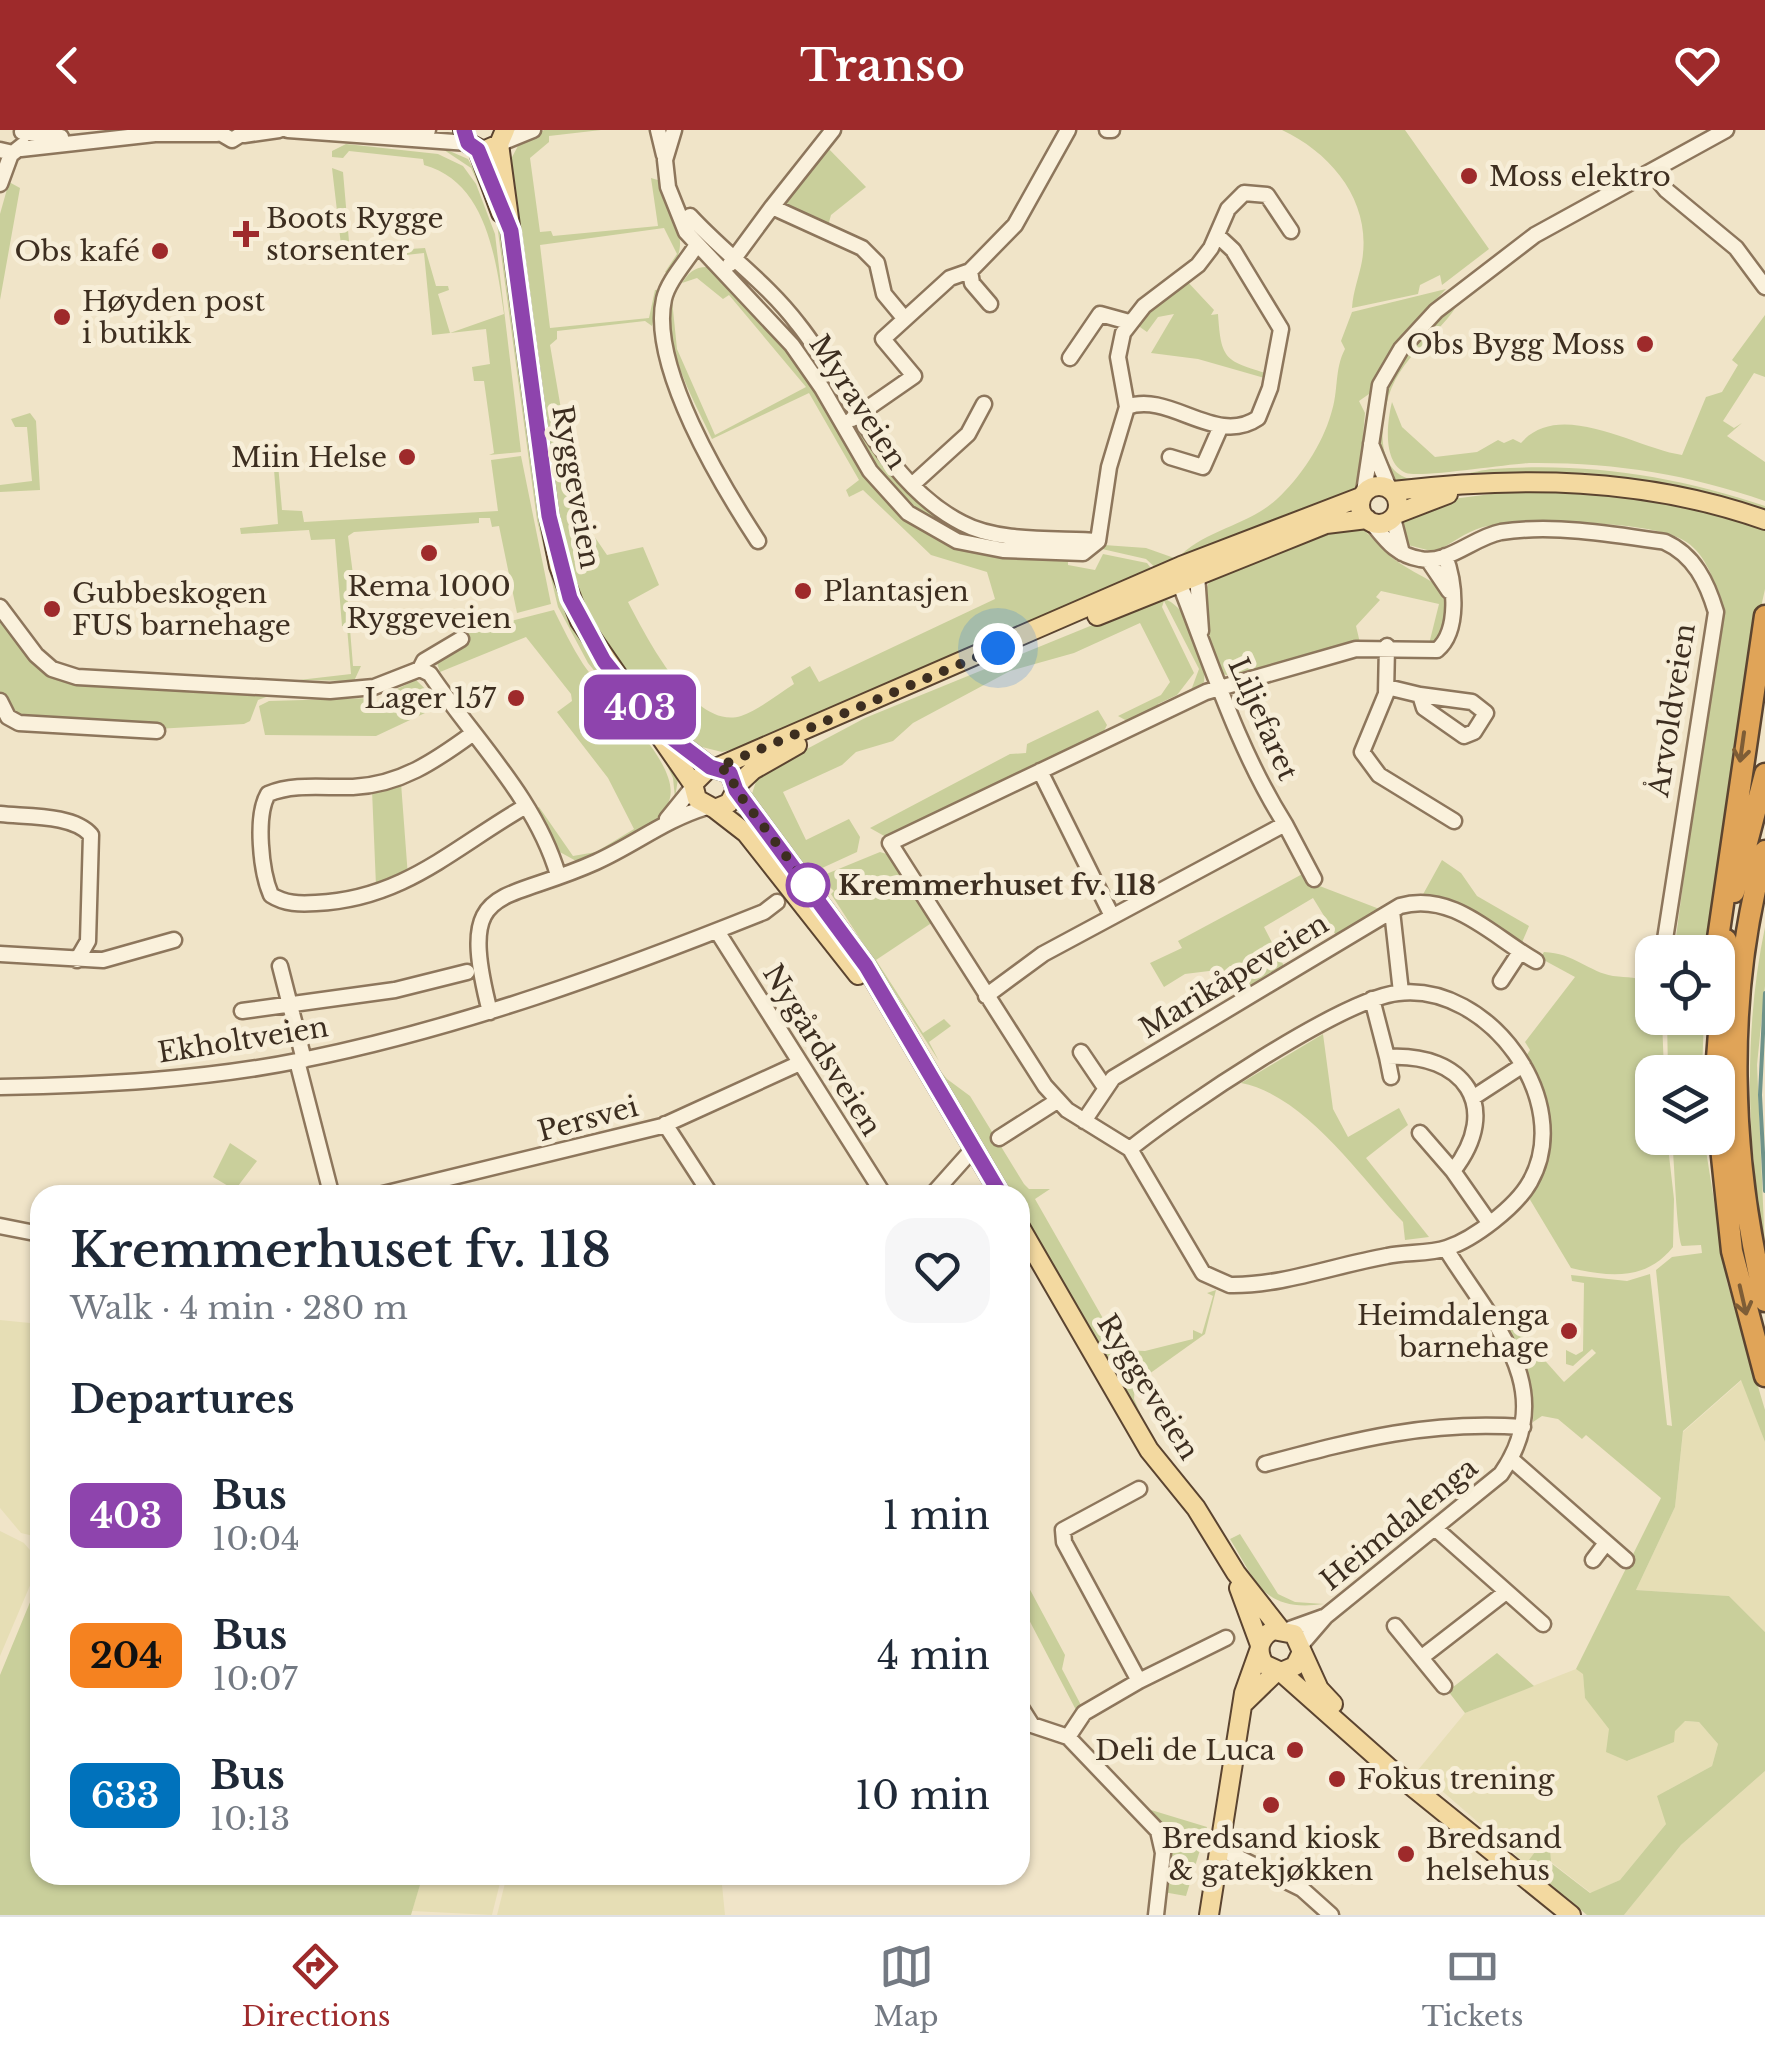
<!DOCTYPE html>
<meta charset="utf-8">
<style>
:root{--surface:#fff;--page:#f6f6f7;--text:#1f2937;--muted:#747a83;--line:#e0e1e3;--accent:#9e2a2b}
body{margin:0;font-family:"Libre Baskerville",serif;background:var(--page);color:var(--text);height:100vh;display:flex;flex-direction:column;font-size:38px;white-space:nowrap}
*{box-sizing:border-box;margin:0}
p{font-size:32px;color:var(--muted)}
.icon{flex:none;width:55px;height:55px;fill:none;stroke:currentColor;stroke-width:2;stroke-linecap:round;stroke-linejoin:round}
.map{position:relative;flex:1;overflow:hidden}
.drawer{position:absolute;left:30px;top:1055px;width:1000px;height:700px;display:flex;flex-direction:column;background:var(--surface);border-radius:30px;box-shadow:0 2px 8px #0004}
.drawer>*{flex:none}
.badge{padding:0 20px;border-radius:15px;font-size:35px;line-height:65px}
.tools{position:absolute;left:1635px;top:805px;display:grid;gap:20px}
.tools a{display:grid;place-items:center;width:100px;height:100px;border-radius:20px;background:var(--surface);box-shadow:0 2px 8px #0004;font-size:50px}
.you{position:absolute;width:50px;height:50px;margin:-25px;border:8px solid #fff;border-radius:50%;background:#1a73e8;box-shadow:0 0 0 15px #1a73e833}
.map>.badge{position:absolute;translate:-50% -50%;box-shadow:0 0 0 5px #fff}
h2{padding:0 40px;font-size:38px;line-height:90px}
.round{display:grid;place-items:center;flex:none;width:105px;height:105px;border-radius:30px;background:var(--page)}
.headline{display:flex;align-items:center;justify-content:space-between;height:170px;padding:0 40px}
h1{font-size:48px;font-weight:600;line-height:75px}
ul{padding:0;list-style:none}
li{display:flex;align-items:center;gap:30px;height:140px;padding:0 40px}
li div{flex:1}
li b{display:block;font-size:38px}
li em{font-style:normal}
li .badge{min-width:110px;font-weight:700;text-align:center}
header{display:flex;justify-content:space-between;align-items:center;height:130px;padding:0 40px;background:var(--accent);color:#fff;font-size:45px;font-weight:600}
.menu{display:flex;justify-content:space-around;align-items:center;height:140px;border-top:2px solid var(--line);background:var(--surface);font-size:28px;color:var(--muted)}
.menu a{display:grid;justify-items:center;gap:5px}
.menu .on{color:var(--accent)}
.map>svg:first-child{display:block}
.farmland{fill:#e6deb5}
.green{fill:#c9cf9b}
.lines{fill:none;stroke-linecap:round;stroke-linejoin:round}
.stream{stroke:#6f938a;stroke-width:4}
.minor-casing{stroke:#8d765c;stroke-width:19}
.major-casing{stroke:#5b4430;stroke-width:22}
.highway-casing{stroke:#5b4430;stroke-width:25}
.minor{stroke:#faf1dc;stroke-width:14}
.major{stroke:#f3d9a0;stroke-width:18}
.highway{stroke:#e0a458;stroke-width:20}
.oneway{stroke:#7e5d36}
.line-casing{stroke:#fff;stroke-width:22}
.line{stroke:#8e44ad;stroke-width:15}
.walk{stroke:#3d2e20;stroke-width:10;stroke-dasharray:0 18}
.poi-dot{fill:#9e2a2b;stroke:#f7eed8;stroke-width:4}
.stop-dot{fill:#fff;stroke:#8e44ad;stroke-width:5}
.labels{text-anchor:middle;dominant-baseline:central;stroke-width:10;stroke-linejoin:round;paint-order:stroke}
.poi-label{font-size:28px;fill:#3d2e20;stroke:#f7eed8;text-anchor:start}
.street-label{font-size:28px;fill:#3d2e20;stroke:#f7eed8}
.stop-label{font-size:28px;font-weight:bold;fill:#3d2e20;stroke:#f7eed8;text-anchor:start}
</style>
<header><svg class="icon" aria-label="back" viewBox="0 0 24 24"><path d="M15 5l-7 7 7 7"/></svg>Transo<svg class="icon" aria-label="heart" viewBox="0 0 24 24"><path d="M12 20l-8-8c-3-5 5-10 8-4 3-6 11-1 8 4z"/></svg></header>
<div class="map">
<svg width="1765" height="1785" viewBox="0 0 1765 1785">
<rect width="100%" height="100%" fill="#f0e4c8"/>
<path class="farmland" d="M0 1190 40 1194 38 1407 21 1403 0 1378Z
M1742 1250 1765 1312V1502L1729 1466 1636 1460 1675 1377 1683 1302Z
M0 1401 24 1413 40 1432 0 1526Z
M1576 1539 1583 1543 1585 1568 1604 1589 1628 1631 1649 1621 1684 1591 1699 1592 1718 1614 1712 1636 1668 1660 1666 1694 1620 1750 1591 1763 1551 1732 1540 1715 1526 1734 1418 1640 1465 1583Z
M1765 1641V1785H1624L1681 1715Z
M423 1745H502L492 1785 412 1781Z
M507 1745H721L725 1785H497Z"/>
<path class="green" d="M544 0H601L549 6V12L530 28 540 102 551 101 553 106 658 96 651 48 661 51C668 95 695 102 669 145L665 142 677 124 664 98 540 115 550 198 649 188 655 160 661 159 652 196 645 191 557 201V209L550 215 579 384 607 425 643 417 659 455 628 472C645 504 693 601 741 586 759 580 778 564 794 554L791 547 810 536 819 552 995 469 987 442 931 425 863 360 849 367 846 360 859 350 809 263 712 309C693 268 662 217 672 170L677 219 715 305 806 257 729 165 723 169 697 148 682 153C689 142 695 136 710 137L779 207 835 288 922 397 1068 427V435L1095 440 1103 424 1147 433 1154 442 917 548 804 589 755 614 722 622 690 614 643 566 594 502 570 447 554 375 510 31 519 14Z
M1282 0H1405L1489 119 1442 155 1440 145 1420 155 1418 164 1352 178C1353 161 1359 147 1362 131 1372 73 1333 24 1282 0Z
M346 14 438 24 463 36 476 54 495 104 521 322 489 325 494 323 484 251H474L472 237 490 234 486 199 432 205 424 123 343 132 332 38 343 42 350 123 425 118 436 156H448L449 160 438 164 450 203 504 184C496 130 487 52 424 35L423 29 349 21 343 28 332 27V21Z
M824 14 866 57 831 85 828 96 782 76V68Z
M438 16 468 29 498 85 550 433C574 518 623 565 672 634L678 649 675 668 673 648 661 623 588 533 558 477 537 390 497 94 471 38Z
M9 52 20 58 0 170V84Z
M1185 149 1214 180 1211 185 1218 184C1221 230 1225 231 1269 244L1268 249 1198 229 1151 223 1174 184 1158 187 1147 202 1137 195 1127 213 1132 196Z
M1446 159 1400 207 1369 264 1359 271 1365 283 1359 351 1351 364 1158 440 1146 429 1102 419 1104 415 1146 418 1177 429C1203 400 1248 396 1277 369 1300 348 1322 315 1331 284 1339 260 1334 240 1345 219L1341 211 1352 182Z
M1460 170C1441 207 1397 224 1386 276 1381 298 1378 333 1402 346 1424 358 1468 341 1493 339 1587 332 1676 346 1765 376V382C1644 335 1526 341 1399 353 1338 307 1415 200 1460 170Z
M1765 185V247L1754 243 1723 291 1734 298 1742 293 1727 306 1765 332V371C1688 344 1611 332 1529 333 1506 334 1420 348 1406 343 1382 333 1387 292 1392 272L1402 297 1435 327 1477 322 1498 310 1504 313 1513 309 1521 313C1560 268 1637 319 1682 325L1706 267 1722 262 1738 235 1732 230Z
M30 283 36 291 40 360 0 362V355L32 351 27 297H15L11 289Z
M856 293 953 391 1079 415C1011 414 935 419 888 358 874 340 864 318 852 298Z
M521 326 551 474 517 483 499 396 492 397 490 388H479V393L354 402 348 406 355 460 347 462 353 536H361L354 551 299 550 351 544 347 497 342 496 335 409 311 410 309 400 241 404 240 398 278 394 274 339 278 334 282 380 302 381 304 392 498 381 491 330Z
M1522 360C1603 363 1692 364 1765 401V459L1751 523 1709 822H1674L1721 467C1712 447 1704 421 1683 410 1650 390 1522 388 1483 397 1465 402 1451 414 1435 422L1404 414 1401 393 1437 371Z
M1358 396C1376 408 1382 422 1398 432 1440 460 1452 448 1441 509L1429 514 1439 474 1381 461 1376 467 1380 470 1356 496 1360 513 1237 548 1223 544C1211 522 1197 476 1209 452L1299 409Z
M1167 470C1190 480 1207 528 1204 552L1190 563 1199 539 1164 471 1162 477 1194 543 1177 565 1158 574 1159 578 1129 592 1118 586 1161 565 1170 552 1140 493 1074 523 1010 541 913 593 893 611 856 622 842 635 783 662 806 710 849 689 860 707 857 722 809 744 751 667 758 645 865 588 1149 472Z
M554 480C563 498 572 517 583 534 604 565 679 631 670 668 663 698 607 721 578 732L558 721 536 679 539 677 573 726 596 722 634 699 608 648 557 582 572 571 571 564 526 507 440 542 437 533 463 503Z
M0 485 74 552 274 564 258 570 250 591 244 594 156 599 17 588 0 561Z
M416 550 442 575 376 606 265 605 259 576 269 571 373 568 378 575 385 572 382 566Z
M1098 580 1107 595 1102 605 886 707 870 698 1010 624 1026 623 1027 614Z
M401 653 408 747 376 756 372 660Z
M880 722 890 725 933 792 876 830 923 903 944 889 951 896 929 912 939 931 831 764 834 761 819 747Z
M1442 730 1461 743 1477 766 1529 796 1520 817 1421 768Z
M1308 741 1317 755 1382 780 1337 807 1313 768 1264 797 1285 838 1240 864 1231 849 1225 852 1217 840 1185 844 1164 857 1150 833 1182 818 1178 811Z
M1765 797V856L1757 935 1765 1120C1747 1015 1743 902 1765 797Z
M1544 822C1574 823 1589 842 1613 846 1628 848 1637 846 1652 854V888H1662L1664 942H1652V1008H1667L1674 1069 1673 1117C1646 1151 1609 1147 1571 1138L1529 1068 1524 1069 1544 1021 1524 929 1530 920 1525 912 1575 847 1540 828Z
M1667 888H1704L1702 942H1668Z
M1323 904 1333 979 1348 1007 1399 978 1408 995 1366 1028 1429 1107 1405 1110 1403 1092C1361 1048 1305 965 1241 953Z
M926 923 947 949 970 966 1024 1054 1029 1059H1050L1035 1069 1121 1220 1145 1221 1193 1209V1200L1202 1204 1213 1166 1207 1163 1216 1160 1205 1204 1135 1254 1134 1269 1145 1294 1020 1082V1065H1009L993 1031Z
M1672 1008H1704L1727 1152 1765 1280V1312L1741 1250 1683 1301 1675 1377 1636 1460 1729 1466 1765 1502V1641L1681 1715 1624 1785H1587L1526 1734 1540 1715 1550 1719 1551 1733 1590 1763 1620 1750 1666 1694 1657 1666 1712 1636 1718 1614 1699 1592 1685 1591 1675 1601 1674 1612 1627 1631 1606 1622 1609 1599 1585 1568 1583 1544 1576 1539 1661 1368 1586 1305 1582 1309 1558 1289 1542 1286 1533 1292C1535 1247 1521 1220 1496 1183L1500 1180 1564 1252 1596 1223 1592 1219 1573 1236 1566 1234V1220L1576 1225 1583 1221 1584 1153 1572 1151 1571 1145 1627 1151 1650 1144 1667 1295 1672 1296 1656 1140 1672 1127 1702 1123 1701 1115 1682 1116C1677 1109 1674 1026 1672 1008Z
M230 1013 257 1031 235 1060 213 1047Z
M1240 1404 1278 1464 1295 1472 1324 1474C1264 1482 1258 1455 1230 1409Z
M1020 1441 1065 1525 1062 1539 1082 1577 1076 1580 1026 1484 1020 1481Z
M40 1448V1745H423L411 1785H0V1545Z
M1497 1523 1534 1556 1465 1583 1448 1561Z
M1151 1680 1207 1697 1186 1766 1163 1762Z"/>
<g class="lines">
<path class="stream" d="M1765 863 1760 965 1765 1061"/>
<defs>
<path id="minor" d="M215 0 232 10 248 0
M288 0 468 13
M393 0H428
M658 0 664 25
M674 0 665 30 668 57 686 102 792 215 822 258 870 341 908 383 957 411 1003 420 1083 423 1098 411
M1107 0H1112
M22 2 61 7
M244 5 279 0
M499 14 533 0
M21 19 155 4H217
M0 20 13 23 23 15
M1651 42 1666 60 1736 118 1765 157
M0 54 11 24
M772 77 833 0
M690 86C725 124 767 153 798 194 850 259 884 353 962 393 999 413 1057 408 1098 411
M696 116C686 132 668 151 664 169 649 236 722 356 758 411
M730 134 772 77 862 118 877 133 884 164 904 188
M970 141 972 153 990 174
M1070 228 1100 184 1129 192
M1127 277C1170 261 1216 317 1258 288L1270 258 1281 199 1233 120 1218 106
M852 289 914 246 883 209 950 148 970 141 1015 95 1068 0
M1371 314 1389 358
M1170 327 1203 337 1221 296
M913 354 968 304 984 274
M1364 362 1380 255 1401 219 1436 181 1535 105 1726 0
M1393 388 1402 423
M1372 393C1386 410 1396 425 1420 429 1447 435 1474 407 1501 402 1553 394 1613 404 1665 412 1694 425 1707 452 1716 482L1663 822
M1098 411 1109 337 1127 277 1118 227 1123 203 1144 176 1198 135 1211 118 1228 79 1244 63 1267 65 1291 101
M1428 430 1449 461
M1192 442 1197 445 1201 501
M0 477 36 525 52 539 77 547 330 561 374 557 420 539 424 531 461 509
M1387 516 1386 564 1362 622 1379 645 1454 691
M420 539 430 544C474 609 536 669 558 745
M1387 557 1420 565
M1420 565 1472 572 1486 583 1474 602 1464 606 1424 578Z
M0 571 8 587 19 593 157 601
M472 604C435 631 400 655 353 657 325 658 294 653 268 664 255 686 261 742 271 765 285 774 300 774 316 773 404 769 453 718 526 676
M1040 641 1112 786
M0 684C26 687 73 684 91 705L88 811 77 830
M667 689 693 657
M1285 694 1314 749
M1392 781 1401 862
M717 801 884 1065
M0 824 103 830 174 810
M280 836 304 930
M1501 851 1520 822
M986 866 1043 824 1285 694C1238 620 1211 533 1179 452L1180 444
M1372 869 1387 927C1464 922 1503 977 1453 1041L1488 1091
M242 881 395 860 467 842
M490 882C456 749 499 776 596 732 636 714 664 690 707 677
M1081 922 1104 956
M1387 927 1391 947
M297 931 330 1059 336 1065
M0 957C100 955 203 950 302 930 461 898 614 842 764 782L777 772
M1474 967 1523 935
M1084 991 1113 948 1400 776C1453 761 1493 807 1536 831
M665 994 711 1065
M1420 1003 1453 1041
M999 1008 1057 971
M1130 1019 1203 1143 1230 1155C1281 1156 1336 1135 1387 1126 1406 1122 1429 1124 1447 1118 1474 1109 1516 1077 1530 1052 1576 971 1488 852 1398 863 1342 869 1178 980 1130 1019L1067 980 1045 956 890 713 1206 562 1356 519 1437 520C1460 501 1455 452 1445 426
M379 1065 662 996 800 933
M932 1065 973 1019
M0 1096 40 1104
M1511 1329 1626 1430
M1265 1334C1355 1310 1428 1290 1523 1297
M1139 1359 1063 1400 1064 1412 1139 1551 1084 1583 1068 1607 1158 1701 1163 1723 1156 1785
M1436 1399 1543 1494
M1593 1430 1606 1413
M1395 1496 1444 1556
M1287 1500 1326 1486
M1301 1515 1326 1486 1501 1344C1561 1258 1491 1192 1446 1119
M1422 1527 1506 1462
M1139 1551 1226 1508
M1020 1576 1032 1595 1068 1607
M1219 1718 1302 1759 1331 1785"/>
<path id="major" d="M463 0 468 13 483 21 499 14 505 0
M499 14 549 386 559 436 580 491 693 654
M478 20 501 83
M1360 375a19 19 0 1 1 38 0a19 19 0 1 1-38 0Z
M1393 361C1520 346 1643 347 1765 390
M1396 384 1448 364
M1097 486 1326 394 1367 389
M664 602 710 637
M718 637 1181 436 1361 367
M736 656 753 640 797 615
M736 660 729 673 715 679 697 669 693 654 710 637 730 643 736 660 866 836 1001 1065
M715 679 746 703 858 845
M1020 1097 1149 1320 1196 1378 1236 1443 1280 1499
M1239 1458 1260 1515
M1302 1522 1295 1536 1281 1542 1264 1534C1256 1520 1259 1508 1273 1500L1294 1504 1319 1559 1333 1574
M1281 1542 1388 1637 1571 1785
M1245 1572 1277 1541
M1209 1785 1244 1563 1259 1521"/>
<path id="highway" d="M1765 721C1724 865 1730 1027 1765 1171
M1734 762 1765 644
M1716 822 1765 486
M1716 942 1726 810
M1718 989 1732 1121 1765 1246"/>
</defs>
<use href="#minor" class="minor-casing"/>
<use href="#major" class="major-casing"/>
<use href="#highway" class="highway-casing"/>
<use href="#minor" class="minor"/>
<use href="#major" class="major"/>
<use href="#highway" class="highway"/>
</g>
<defs><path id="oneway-shaft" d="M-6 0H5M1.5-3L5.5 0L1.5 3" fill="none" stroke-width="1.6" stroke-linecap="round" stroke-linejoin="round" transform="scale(2.5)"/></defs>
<g class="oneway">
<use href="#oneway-shaft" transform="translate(1742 617) rotate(98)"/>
<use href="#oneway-shaft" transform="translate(1743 1170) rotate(77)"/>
</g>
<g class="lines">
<defs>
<path id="line" d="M464 0 468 13 478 20 511 101 549 386 570 468 604 531 656 596 710 637 730 643 736 660 866 836 1001 1065"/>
</defs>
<use href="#line" class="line-casing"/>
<use href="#line" class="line"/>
<path class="walk" d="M808 755 736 660 730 643 718 637 998 518"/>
</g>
<g class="poi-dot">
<circle cx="1469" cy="46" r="10"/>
<path d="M241 89h10v10h10v10h-10v10h-10v-10h-10v-10h10z"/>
<circle cx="160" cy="121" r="10"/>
<circle cx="62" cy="187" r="10"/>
<circle cx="1645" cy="214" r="10"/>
<circle cx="407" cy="327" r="10"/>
<circle cx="429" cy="423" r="10"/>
<circle cx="803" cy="461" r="10"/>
<circle cx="52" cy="479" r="10"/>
<circle cx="516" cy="568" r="10"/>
<circle cx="1569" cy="1201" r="10"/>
<circle cx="1295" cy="1620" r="10"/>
<circle cx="1337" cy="1649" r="10"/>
<circle cx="1271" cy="1675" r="10"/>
<circle cx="1406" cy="1724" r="10"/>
</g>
<circle class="stop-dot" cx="808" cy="755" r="20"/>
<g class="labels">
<g class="poi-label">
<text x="1489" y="46">Moss elektro</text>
<text x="266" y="88">Boots Rygge<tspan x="266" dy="32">storsenter</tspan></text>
<text x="140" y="121" text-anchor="end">Obs kafé</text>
<text x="82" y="171">Høyden post<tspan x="82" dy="32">i butikk</tspan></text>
<text x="1625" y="214" text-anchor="end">Obs Bygg Moss</text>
<text x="387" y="327" text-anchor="end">Miin Helse</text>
<text x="429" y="456" text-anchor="middle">Rema 1000<tspan x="429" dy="32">Ryggeveien</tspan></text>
<text x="823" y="461">Plantasjen</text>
<text x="72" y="463">Gubbeskogen<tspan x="72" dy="32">FUS barnehage</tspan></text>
<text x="496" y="568" text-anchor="end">Lager 157</text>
<text x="1549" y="1185" text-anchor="end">Heimdalenga<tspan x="1549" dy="32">barnehage</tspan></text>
<text x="1275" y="1620" text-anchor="end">Deli de Luca</text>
<text x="1357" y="1649">Fokus trening</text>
<text x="1271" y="1708" text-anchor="middle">Bredsand kiosk<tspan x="1271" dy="32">&amp; gatekjøkken</tspan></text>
<text x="1426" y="1708">Bredsand<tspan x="1426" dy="32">helsehus</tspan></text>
</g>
<g class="street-label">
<text transform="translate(858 272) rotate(57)">Myraveien</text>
<text transform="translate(576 357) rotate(80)">Ryggeveien</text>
<text transform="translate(1672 580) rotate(-81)">Årvoldveien</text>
<text transform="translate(1263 589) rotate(66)">Liljefaret</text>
<text transform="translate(1234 846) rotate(-31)">Marikåpeveien</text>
<text transform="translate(243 910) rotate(-9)">Ekholtveien</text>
<text transform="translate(822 920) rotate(58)">Nygårdsveien</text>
<text transform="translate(588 989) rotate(-15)">Persvei</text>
<text transform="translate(1148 1257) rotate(58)">Ryggeveien</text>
<text transform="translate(1399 1394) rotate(-39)">Heimdalenga</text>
</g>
<g class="stop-label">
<text x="838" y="755">Kremmerhuset fv. 118</text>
</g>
</g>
</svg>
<div class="tools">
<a><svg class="icon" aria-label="locate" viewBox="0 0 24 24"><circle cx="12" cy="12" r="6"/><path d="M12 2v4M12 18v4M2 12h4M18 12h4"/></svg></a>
<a><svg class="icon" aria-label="layers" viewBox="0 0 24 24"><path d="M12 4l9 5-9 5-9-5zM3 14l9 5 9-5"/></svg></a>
</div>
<div class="you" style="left:998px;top:518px"></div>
<b class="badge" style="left:640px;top:577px;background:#8e44ad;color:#fff">403</b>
<section class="drawer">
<div class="headline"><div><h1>Kremmerhuset fv. 118</h1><p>Walk · 4 min · 280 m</p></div><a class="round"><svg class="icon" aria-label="heart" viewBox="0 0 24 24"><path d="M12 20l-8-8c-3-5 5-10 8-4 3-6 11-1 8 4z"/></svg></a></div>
<h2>Departures</h2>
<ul>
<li><span class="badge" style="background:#8e44ad;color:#fff">403</span><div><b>Bus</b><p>10:04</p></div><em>1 min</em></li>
<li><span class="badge" style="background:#f58220;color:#111">204</span><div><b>Bus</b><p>10:07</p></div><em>4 min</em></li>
<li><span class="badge" style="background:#0072bc;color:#fff">633</span><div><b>Bus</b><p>10:13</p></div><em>10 min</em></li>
</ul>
</section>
</div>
<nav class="menu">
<a class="on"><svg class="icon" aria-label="directions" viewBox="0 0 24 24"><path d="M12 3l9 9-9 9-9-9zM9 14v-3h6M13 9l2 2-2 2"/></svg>Directions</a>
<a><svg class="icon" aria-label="map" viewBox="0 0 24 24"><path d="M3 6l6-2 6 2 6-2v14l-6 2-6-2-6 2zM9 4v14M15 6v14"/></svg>Map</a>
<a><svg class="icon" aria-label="tickets" viewBox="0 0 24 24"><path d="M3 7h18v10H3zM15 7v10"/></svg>Tickets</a>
</nav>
